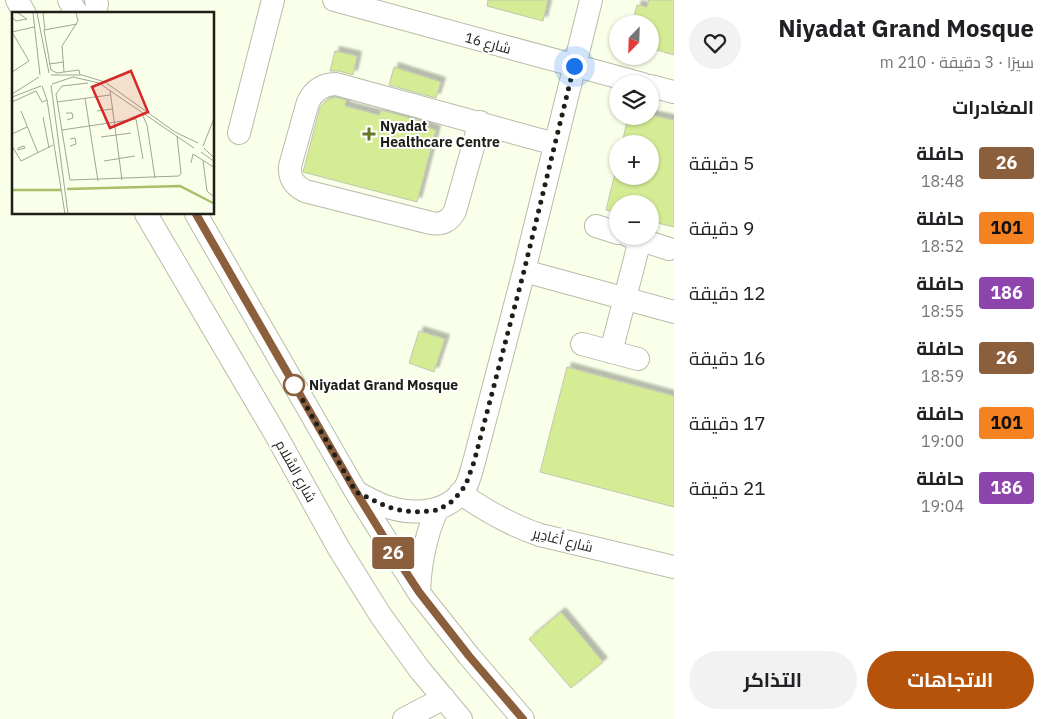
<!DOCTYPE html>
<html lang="ar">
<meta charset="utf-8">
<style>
:root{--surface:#fff;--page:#f2f2f2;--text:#202124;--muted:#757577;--accent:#b45309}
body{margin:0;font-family:"IBM Plex Sans",Cairo,sans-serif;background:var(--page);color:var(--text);direction:rtl;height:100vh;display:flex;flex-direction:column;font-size:19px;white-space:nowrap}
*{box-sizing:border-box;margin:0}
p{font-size:16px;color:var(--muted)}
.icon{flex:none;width:28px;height:28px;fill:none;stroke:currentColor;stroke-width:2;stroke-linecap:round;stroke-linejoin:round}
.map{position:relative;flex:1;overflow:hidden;direction:ltr}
.side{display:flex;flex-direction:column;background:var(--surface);width:375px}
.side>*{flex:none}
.badge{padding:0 10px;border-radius:4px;font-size:18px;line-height:32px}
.needle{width:32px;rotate:203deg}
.tools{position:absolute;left:609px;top:15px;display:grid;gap:10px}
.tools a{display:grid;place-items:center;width:50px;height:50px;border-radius:50%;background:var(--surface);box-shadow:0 1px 4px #0004;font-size:25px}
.you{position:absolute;width:25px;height:25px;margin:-12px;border:4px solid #fff;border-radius:50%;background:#1a73e8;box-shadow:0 0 0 8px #1a73e833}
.map>.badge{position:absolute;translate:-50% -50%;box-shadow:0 0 0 2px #fff}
h2{padding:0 15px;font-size:19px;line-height:45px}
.round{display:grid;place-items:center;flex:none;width:52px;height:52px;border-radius:26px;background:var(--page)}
.head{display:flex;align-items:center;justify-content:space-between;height:85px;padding:0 15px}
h1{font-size:24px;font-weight:700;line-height:38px}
.primary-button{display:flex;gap:10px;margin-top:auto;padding:10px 15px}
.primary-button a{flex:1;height:58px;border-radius:30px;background:var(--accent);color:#fff;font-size:20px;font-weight:700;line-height:58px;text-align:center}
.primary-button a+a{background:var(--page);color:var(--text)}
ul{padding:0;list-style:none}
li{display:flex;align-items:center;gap:15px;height:65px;padding:0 15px}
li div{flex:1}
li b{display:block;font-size:19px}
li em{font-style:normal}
li .badge{min-width:55px;font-weight:700;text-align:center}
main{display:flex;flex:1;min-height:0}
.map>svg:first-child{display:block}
.building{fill:#d6ec94;stroke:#c0c6b2;filter:url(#shadow)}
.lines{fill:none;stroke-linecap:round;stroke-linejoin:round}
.minor-casing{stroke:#b7bda9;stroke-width:24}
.minor{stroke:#fff;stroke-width:22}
.line-casing{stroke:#fff;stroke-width:11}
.line{stroke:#8b5e3c;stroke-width:8}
.walk{stroke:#1d1f18;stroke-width:5;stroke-dasharray:0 9}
.poi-dot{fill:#667725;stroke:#fff;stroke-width:2}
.stop-dot{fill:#fff;stroke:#8b5e3c;stroke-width:2.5}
.labels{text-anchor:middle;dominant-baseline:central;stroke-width:4;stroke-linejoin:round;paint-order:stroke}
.street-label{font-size:14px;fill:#1d1f18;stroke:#fff}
.poi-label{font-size:14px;font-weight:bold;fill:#1d1f18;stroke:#fff;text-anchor:start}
.stop-label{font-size:14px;font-weight:bold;fill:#1d1f18;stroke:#fff;text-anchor:start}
.inset-river{fill:none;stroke:#aabe68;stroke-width:2.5}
.inset-road{fill:none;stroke:#a1a595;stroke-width:1}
.view{fill:#d62828;fill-opacity:0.15;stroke:#d62828;stroke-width:2.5}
.inset-edge{fill:none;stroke:#1d1f18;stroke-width:2.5}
</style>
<main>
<section class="side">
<div class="head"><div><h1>Niyadat Grand Mosque</h1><p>سيرًا · 3 دقيقة · 210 m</p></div><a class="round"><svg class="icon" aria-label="heart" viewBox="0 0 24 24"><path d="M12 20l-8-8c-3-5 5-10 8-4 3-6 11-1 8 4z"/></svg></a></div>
<h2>المغادرات</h2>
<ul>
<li><span class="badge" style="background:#8b5e3c;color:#fff">26</span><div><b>حافلة</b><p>18:48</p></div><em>5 دقيقة</em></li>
<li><span class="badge" style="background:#f58220;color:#111">101</span><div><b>حافلة</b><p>18:52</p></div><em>9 دقيقة</em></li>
<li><span class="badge" style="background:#8e44ad;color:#fff">186</span><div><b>حافلة</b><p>18:55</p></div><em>12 دقيقة</em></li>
<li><span class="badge" style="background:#8b5e3c;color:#fff">26</span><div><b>حافلة</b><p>18:59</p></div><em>16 دقيقة</em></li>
<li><span class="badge" style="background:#f58220;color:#111">101</span><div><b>حافلة</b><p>19:00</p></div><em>17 دقيقة</em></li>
<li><span class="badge" style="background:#8e44ad;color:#fff">186</span><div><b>حافلة</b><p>19:04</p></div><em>21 دقيقة</em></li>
</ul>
<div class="primary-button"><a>الاتجاهات</a><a>التذاكر</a></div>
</section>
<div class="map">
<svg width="674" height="719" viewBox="0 0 674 719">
<defs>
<filter id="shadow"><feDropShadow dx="4.5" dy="-4.5" stdDeviation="1" flood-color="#0004"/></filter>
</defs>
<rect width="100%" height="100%" fill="#f9ffe9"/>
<path class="building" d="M488 0H548L543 21 487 6Z
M649 0H674V55L650 48V24H632L637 5 647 7Z
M335 51 357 56 353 75 339 71H330Z
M394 67 441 82 436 98 389 85Z
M335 97 346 100 345 106 379 115 381 110 428 123 427 127 436 130 417 202 303 172 320 107 327 100Z
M650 115 674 120V227L650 221V204H618V213L606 210 618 161V176H650V144H622L628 116H650Z
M419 331 445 339 434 372 409 363Z
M567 367 674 396V507L540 472Z
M561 612 603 662 571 688 529 639Z"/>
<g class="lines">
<defs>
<path id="minor" d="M17 0 25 14
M69 0 77 14
M334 0 643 84
M95 14 97 4 96 0
M650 86 674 92
M480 122 455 211C450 221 442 225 431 223L305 191C295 186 289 179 290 166L308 102C314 90 323 84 336 84L555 144
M239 133 273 0
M146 214 276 435 338 547 381 616 420 670 461 719
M196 214 356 492 419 593 469 656 523 719
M596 226 618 233
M629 236 669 249
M524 271 674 312
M582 344 638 359
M611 352 640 240
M356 492C366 497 377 504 388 507 416 516 452 513 467 484 470 477 472 469 474 462L524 271 591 0
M460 493C486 511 510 525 540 535L674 567
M419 593C420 562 425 537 437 510
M404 719 444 698"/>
</defs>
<use href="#minor" class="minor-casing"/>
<use href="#minor" class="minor"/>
</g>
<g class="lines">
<defs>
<path id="line" d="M196 214 356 492 398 560 419 592 469 656 523 719"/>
</defs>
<use href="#line" class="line-casing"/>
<use href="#line" class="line"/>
<path class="walk" d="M294 385 356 492 388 507 404 511 421 512 438 510 451 502 460 493 466 484 474 462 524 271 574 66"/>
</g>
<path class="poi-dot" d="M366.5 126.5h5v5h5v5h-5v5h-5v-5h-5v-5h5z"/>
<circle class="stop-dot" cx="294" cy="385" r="10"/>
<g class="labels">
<g class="street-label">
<text transform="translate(488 43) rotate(15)">شارع 16</text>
<text transform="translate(296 471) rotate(61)">شارع السَّلام</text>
<text transform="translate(563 540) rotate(14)">شارع أَغادِير</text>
</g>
<g class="poi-label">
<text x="380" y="126">Nyadat<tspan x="380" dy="16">Healthcare Centre</tspan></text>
</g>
<g class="stop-label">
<text x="309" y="385">Niyadat Grand Mosque</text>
</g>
</g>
<g transform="translate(12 12)">
<rect width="202" height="202" fill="#f9ffe9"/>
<path class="inset-river" d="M55 177 168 174 203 192M0 178H49"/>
<path class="inset-road" d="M21 1 28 63M25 1 37 61M31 1 33 18M0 5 4 9 15 7 6 1M32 18 39 58 45 61 67 58 68 63M32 18 65 12M0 20 17 49 0 60M0 20 22 15M37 52 52 50M52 60 50 34 66 9 64 1M39 63H70L93 70 163 120 186 131M76 71 50 74 44 82 58 168 167 164 169 161 165 124M40 72 61 65 87 71 182 136M39 73 56 202M30 74 35 88 53 202M98 78 110 168M0 82 27 65M0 85 29 74M73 86 86 169M0 90 24 79 30 90 35 88M45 90 98 83M9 99 26 141M85 99 100 97M54 101H60L61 106 55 108M130 102 135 113 143 166M31 105 37 136M50 118 124 107 131 147M0 122 15 115M89 125 119 121M0 134 9 149 41 133M12 134 13 136 6 138V136ZM58 134 64 132 63 126 58 127M191 134 203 104M192 136 203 147M189 140 203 150M92 149 123 144M191 149 195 179 202 185M179 151 181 142 203 156"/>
<path class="view" d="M119 59 136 100 98 116 80 75Z"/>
<rect width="202" height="202" class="inset-edge"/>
</g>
</svg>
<div class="tools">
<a><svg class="needle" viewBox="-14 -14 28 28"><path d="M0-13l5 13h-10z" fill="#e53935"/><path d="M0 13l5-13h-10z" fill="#757577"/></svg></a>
<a><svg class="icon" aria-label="layers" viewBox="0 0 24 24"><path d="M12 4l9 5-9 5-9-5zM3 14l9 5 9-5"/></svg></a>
<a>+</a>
<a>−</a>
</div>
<div class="you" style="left:574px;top:66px"></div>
<b class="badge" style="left:393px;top:553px;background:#8b5e3c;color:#fff">26</b>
</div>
</main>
